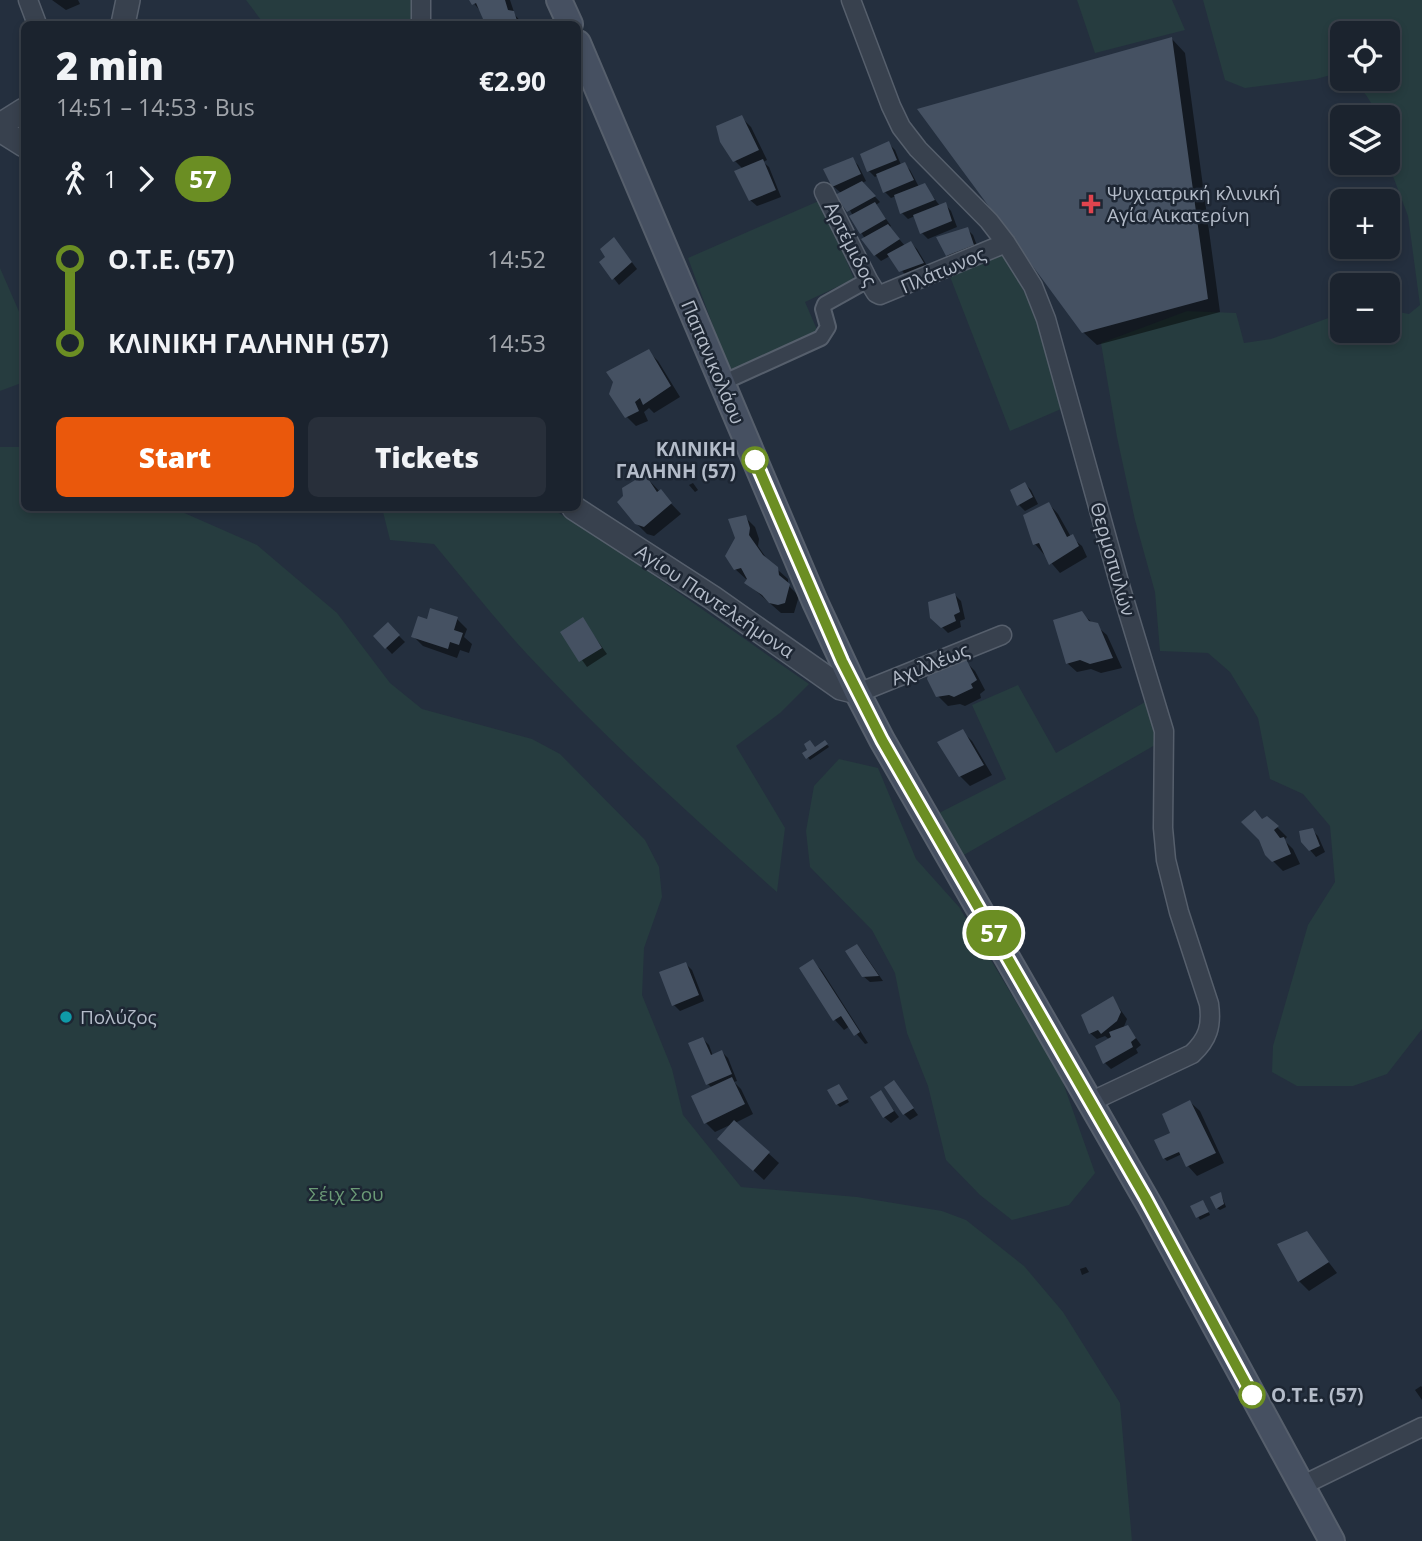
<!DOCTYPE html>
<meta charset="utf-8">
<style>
:root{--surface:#1b232e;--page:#282f3a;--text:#f1f3f6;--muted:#a0a4aa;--line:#39404a;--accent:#ea580c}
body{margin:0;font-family:"Open Sans",sans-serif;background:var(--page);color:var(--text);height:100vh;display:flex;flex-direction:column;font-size:26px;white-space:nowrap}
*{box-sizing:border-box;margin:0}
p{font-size:23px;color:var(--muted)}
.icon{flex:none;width:38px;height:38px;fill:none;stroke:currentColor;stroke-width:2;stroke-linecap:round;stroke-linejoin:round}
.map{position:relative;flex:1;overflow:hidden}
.sheet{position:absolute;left:21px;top:21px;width:560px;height:490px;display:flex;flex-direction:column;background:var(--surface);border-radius:10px;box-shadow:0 4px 10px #0003,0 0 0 2px var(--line)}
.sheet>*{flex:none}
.badge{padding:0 14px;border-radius:23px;font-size:24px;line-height:46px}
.buttons{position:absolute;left:1330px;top:21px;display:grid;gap:14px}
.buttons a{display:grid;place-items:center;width:70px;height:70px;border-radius:10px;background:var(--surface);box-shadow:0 4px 10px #0003,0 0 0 2px var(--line);font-size:35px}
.map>.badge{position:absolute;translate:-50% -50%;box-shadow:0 0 0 4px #fff}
.legs{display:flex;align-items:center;gap:10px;height:77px;padding:0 35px;font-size:23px}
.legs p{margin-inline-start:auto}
.headline{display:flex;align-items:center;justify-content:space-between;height:119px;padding:0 35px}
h1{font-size:38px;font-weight:800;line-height:52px}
.primary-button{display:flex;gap:14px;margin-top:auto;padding:14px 35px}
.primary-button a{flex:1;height:80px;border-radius:10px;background:var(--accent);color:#fff;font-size:28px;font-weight:800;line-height:80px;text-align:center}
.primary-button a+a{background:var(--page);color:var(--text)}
ul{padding:0 35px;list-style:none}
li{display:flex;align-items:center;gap:24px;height:84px;font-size:26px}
li i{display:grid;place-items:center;width:10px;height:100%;margin:0 9px;background:currentColor}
li i::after{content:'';width:18px;height:18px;margin:-9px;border:5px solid;border-radius:50%;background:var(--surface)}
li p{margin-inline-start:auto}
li:first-child i{background:linear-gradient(#0000 50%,currentColor 0)}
li:last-child i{background:linear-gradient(currentColor 50%,#0000 0)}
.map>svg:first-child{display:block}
.green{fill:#263c3f}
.shadow{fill:#0007}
.building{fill:#455162}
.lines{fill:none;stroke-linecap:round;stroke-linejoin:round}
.pedestrian-casing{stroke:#565f6c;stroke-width:18}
.minor-casing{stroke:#565f6c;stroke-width:21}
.tertiary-casing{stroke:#565f6c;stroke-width:26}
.secondary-casing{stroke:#565f6c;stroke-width:28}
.pedestrian{stroke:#38414e;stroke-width:14}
.minor{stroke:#38414e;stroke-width:18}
.tertiary{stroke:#38414e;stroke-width:23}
.secondary{stroke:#465061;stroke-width:24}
.line-1-casing{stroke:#fff;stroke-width:16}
.line-1{stroke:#6b8e23;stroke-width:10}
.health-dot{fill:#e0444e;stroke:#1d2633;stroke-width:2.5}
.stop-1-dot{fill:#fff;stroke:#6b8e23;stroke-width:3.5}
.culture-dot{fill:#0f9aa8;stroke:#1d2633;stroke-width:2.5}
.labels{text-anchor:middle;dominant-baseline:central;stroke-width:5;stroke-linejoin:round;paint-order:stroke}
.poi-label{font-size:19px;fill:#b4bcc9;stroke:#1d2633;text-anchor:start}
.street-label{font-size:19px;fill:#b4bcc9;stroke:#1d2633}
.stop-label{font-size:19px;font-weight:bold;fill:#b4bcc9;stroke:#1d2633;text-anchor:end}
.park-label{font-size:19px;fill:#6b9a76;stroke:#1d2633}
</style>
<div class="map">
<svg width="1422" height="1541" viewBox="0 0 1422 1541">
<rect width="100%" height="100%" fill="#242f3e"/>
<path class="green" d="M246 0H412L411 24H264Z
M1077 0H1172L1185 30 1095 53Z
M1203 0H1422V1029L1387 1074 1353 1086H1297L1272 1072 1273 1046 1308 925 1335 882 1330 826 1303 794 1270 779 1258 718 1230 672 1208 653 1160 651 1155 592 1135 520 1117 437 1101 343 1187 311 1236 313 1244 343 1271 339 1342 313V331H1388V310L1409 314 1420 305 1408 216 1388 163V117H1380L1366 95 1351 79H1388V33H1342V72L1316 79 1245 88 1225 80Z
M821 200 854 279 805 302 818 332 730 372 688 258Z
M1003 253 1038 317 1068 406 1010 431 949 274Z
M0 268 24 323V382L0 391Z
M0 447H24V508H173L257 545 337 613 390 683 422 709 532 739 560 754 645 840 659 867 662 897 644 948 642 995 672 1069 683 1115 741 1187 857 1197 942 1211 966 1220 1024 1266 1063 1312 1120 1403 1132 1541H0Z
M382 508H551L626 556 809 684 780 713 736 746 785 828 777 892C691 816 605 738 527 654 495 619 465 581 434 544L390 540Z
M1018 685 1056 753 1152 698 1162 741 962 856 939 813 1006 779 972 705Z
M839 759 878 768 916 859 959 907 1061 1077 1095 1173 1069 1205 1012 1220 980 1195 946 1160 928 1086 907 1033 895 973 872 930 810 867 806 831 814 786Z"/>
<path class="shadow" d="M52 0H78L80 4 66 10Z
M471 0H510L515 15 523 24H484L482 13Z
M1172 39 1185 53 1220 312 1097 345 1083 332Z
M741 117 751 127 767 160 763 162 769 167 781 197 757 206 750 200 743 169 735 161Z
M888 143 895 150 901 165 904 164 910 170 919 187 924 185 940 206 945 204 951 211 957 227 928 239 922 233 915 216 908 219 902 213 896 196 891 198 885 192 878 175 875 177 869 171Z
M852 159 858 165 866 181 862 183 880 202 876 205 891 226 889 227 905 246 911 243 917 249 929 269 907 277 890 256 881 261 875 255 851 216H853L841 193 833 186Z
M967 229 973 235 979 251 954 261 947 255Z
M614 239 637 269 619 285 601 262 608 257Z
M648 351 658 361 680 397 654 413 649 408 644 412 648 421 636 426 626 416Z
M645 476 681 514 654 536 647 534 636 523Z
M693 483 698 490 695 492 689 485Z
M1025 484 1031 490 1038 504 1025 511 1019 505 1012 491Z
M1049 504 1058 514 1071 537 1082 546 1087 557 1060 573 1035 544Z
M745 517 755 527 759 539 758 546 769 562 788 579V585L799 596 794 613H781L747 583 750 578 746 579 735 569Z
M955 595 961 601 965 619 960 621 961 627 948 633 932 617Z
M1081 613 1107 635 1122 668 1101 673 1091 669 1077 672 1067 663Z
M457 619 467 629 464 637 472 644 469 653 460 650 457 658 423 646 413 636 428 621Z
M582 619 607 654 587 667 562 632Z
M388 625 405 642 392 654 375 636Z
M965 661 975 671 985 690 980 694 981 698 965 706 960 704 948 706 938 696Z
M962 731 972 741 992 775 970 786 960 776Z
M825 742 829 747 810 760 805 754Z
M1263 821 1277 827 1287 837 1284 840 1293 849 1300 864 1283 871 1273 861Z
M1312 830 1318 836 1325 852 1316 857 1310 850Z
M857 946 863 952 883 981 870 982 863 976Z
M813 961 822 971 868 1043 865 1044 850 1026 844 1030 835 1020 801 969Z
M686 964 692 970 704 1001 680 1011 674 1005Z
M1112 998 1127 1019 1123 1029 1128 1027 1141 1045 1136 1049 1138 1053 1111 1069 1105 1063 1098 1047 1110 1040 1105 1036 1097 1039 1090 1033 1099 1007Z
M703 1039 709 1045 713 1056 722 1052 728 1058 737 1081 734 1082 741 1089 753 1114 735 1123 779 1163 764 1180 729 1148 732 1124 715 1132 706 1123 712 1088 708 1084Z
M894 1082 918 1115 910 1120 904 1114Z
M839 1086 849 1102 840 1107 837 1104Z
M880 1092 899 1117 891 1123 884 1117Z
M1190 1102 1200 1111 1224 1163 1197 1176 1188 1166 1182 1154 1167 1161 1164 1158 1172 1134Z
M1221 1194 1226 1207 1220 1210 1217 1208Z
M1205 1204 1210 1215 1200 1220 1193 1207Z
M1306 1233 1337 1273 1309 1291 1299 1281Z
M1086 1267 1089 1272 1082 1275 1080 1269Z
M1421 1386 1422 1387V1400L1415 1390Z"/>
<path class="building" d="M469 0H505L508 10 514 11 518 24H483V19L476 3 472 5Z
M1172 37 1208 299 1082 333 917 109Z
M742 115 759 150 733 162 720 142 716 126Z
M889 141 897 160 867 172 860 154Z
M853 157 861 174 832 187 823 169Z
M763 159 776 190 749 201 734 171Z
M905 162 914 180 883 193 876 174Z
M862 181 876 196 847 212 835 195Z
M925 183 935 200 900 214 894 195Z
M875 202 886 219 860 234 849 216Z
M946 202 952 221 920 234 913 215Z
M888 224 900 239 874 256 861 239Z
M968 227 974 245 946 256 936 237Z
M614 237 632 262 612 280 599 262 605 257 600 249Z
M911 241 924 263 899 272 887 254Z
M649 349 671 386 643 405 640 398 635 402 639 411 625 418 609 394 613 382 606 372Z
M645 474 657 492 661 489 672 503 644 527 635 524 617 502 623 496 622 488Z
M1025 482 1033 497 1017 506 1010 490Z
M1049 502 1067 537 1073 534 1079 546 1049 565 1039 543 1033 545 1023 515Z
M746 515 750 528 749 535 763 555 778 567 779 575 790 584 785 603 778 605 769 603 762 595 744 583 747 579 741 568 734 570 725 556 735 538 728 519Z
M955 593 960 612 954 615 956 621 941 628 930 618 928 602Z
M430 608 458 617 454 630 463 633 459 645 450 642 448 649 411 637 418 616 427 619Z
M1082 611 1089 621 1098 623 1113 658 1090 664 1080 660 1066 664 1053 620Z
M583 617 602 648 579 662 560 632Z
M388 622 400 635 385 649 373 636Z
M966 659 977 680 971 684 973 688 954 697 949 695 936 697 927 679 929 671Z
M963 729 984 765 959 777 937 742Z
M810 740 815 747 825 740 828 744 806 759 802 753 807 750 804 744Z
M1255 810 1262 819 1267 816 1279 826 1274 830 1280 838 1284 837 1291 854 1272 862 1265 855 1259 840 1241 822Z
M1313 828 1320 846 1309 851 1301 842 1299 831Z
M857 944 879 976 862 977 845 951Z
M813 959 860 1032 854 1036 841 1016 833 1021 799 968Z
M686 962 699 995 672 1006 659 972Z
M1113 996 1121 1012 1117 1021 1101 1034 1098 1030 1089 1034 1081 1015Z
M1128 1025 1136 1038 1131 1042 1133 1047 1103 1064 1095 1046 1111 1037 1109 1032Z
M703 1037 711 1055 722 1050 732 1074 706 1085 688 1043Z
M732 1077 745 1104 704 1124 691 1096Z
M894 1080 914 1108 903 1115 884 1087Z
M839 1084 848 1099 836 1105 827 1090Z
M881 1090 894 1111 883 1118 870 1097Z
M1190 1100 1216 1153 1186 1167 1179 1152 1163 1159 1154 1140 1170 1133 1162 1114Z
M734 1120 770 1152 753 1171 717 1139Z
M1221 1192 1224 1204 1216 1209 1210 1197Z
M1203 1200 1209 1212 1196 1218 1190 1206Z
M1307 1231 1329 1262 1298 1282 1277 1244Z"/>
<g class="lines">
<defs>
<path id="pedestrian" d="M722 383 821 338 828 327 823 309 825 304 868 280"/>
<path id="minor" d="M28 0 37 24
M851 0 891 106 901 127 918 149 989 221 1006 243 1033 286 1046 319 1121 589 1164 731 1163 828 1166 860 1179 912 1209 1004C1212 1026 1208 1039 1192 1054L1090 1102
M421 24V0
M824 192 868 280 876 293 880 295 1006 243
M857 692 868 689 1002 635
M1301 1486 1422 1427"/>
<path id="tertiary" d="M123 24 128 0
M0 125 24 110
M0 130 24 145
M574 508 713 598 841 688 857 692"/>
<path id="secondary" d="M559 0 570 24
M578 43 815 602 857 692 882 740 1151 1208 1332 1541"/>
</defs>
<use href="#pedestrian" class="pedestrian-casing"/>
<use href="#minor" class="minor-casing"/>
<use href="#tertiary" class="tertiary-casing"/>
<use href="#secondary" class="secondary-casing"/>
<use href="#pedestrian" class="pedestrian"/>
<use href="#minor" class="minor"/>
<use href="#tertiary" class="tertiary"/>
<use href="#secondary" class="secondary"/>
</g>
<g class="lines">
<defs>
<path id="line-1" d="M755 460 842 661 882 740 1145 1197 1252 1395"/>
</defs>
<use href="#line-1" class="line-1-casing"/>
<use href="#line-1" class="line-1"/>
</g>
<path class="health-dot" d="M1087.5 193.5h7v7h7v7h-7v7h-7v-7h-7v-7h7z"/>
<g class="stop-1-dot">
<circle cx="755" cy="460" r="12"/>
<circle cx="1252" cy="1395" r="12"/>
</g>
<circle class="culture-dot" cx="66" cy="1017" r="7"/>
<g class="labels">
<g class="poi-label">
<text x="1107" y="193">Ψυχιατρική κλινική<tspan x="1107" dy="22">Αγία Αικατερίνη</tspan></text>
<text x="80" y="1017">Πολύζος</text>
</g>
<g class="street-label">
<text transform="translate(851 244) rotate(63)">Αρτέμιδος</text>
<text transform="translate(943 270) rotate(-23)">Πλάτωνος</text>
<text transform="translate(713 362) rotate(67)">Παπανικολάου</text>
<text transform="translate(1113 559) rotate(74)">Θερμοπυλών</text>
<text transform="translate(715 601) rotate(34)">Αγίου Παντελεήμονα</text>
<text transform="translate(930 664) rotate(-22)">Αχιλλέως</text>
</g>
<g class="stop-label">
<text x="736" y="449">ΚΛΙΝΙΚΗ<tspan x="736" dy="22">ΓΑΛΗΝΗ (57)</tspan></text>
<text x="1271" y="1395" text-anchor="start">Ο.Τ.Ε. (57)</text>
</g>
<g class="park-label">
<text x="346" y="1194">Σέιχ Σου</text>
</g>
</g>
</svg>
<div class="buttons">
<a><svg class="icon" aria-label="locate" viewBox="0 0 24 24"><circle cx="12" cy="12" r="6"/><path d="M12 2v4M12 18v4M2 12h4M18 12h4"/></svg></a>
<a><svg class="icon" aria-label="layers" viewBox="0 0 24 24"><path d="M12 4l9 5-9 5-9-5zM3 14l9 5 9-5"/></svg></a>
<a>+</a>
<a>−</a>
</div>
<b class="badge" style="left:994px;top:933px;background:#6b8e23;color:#fff">57</b>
<section class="sheet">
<div class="headline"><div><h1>2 min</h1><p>14:51 – 14:53 · Bus</p></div><b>€2.90</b></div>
<div class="legs"><svg class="icon" aria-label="walk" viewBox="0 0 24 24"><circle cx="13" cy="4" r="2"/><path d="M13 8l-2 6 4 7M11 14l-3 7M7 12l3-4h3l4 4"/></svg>1<svg class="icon" aria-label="forward" viewBox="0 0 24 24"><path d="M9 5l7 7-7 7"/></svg><b class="badge" style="background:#6b8e23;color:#fff">57</b></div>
<ul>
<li><i style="color:#6b8e23"></i><b>Ο.Τ.Ε. (57)</b><p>14:52</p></li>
<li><i style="color:#6b8e23"></i><b>ΚΛΙΝΙΚΗ ΓΑΛΗΝΗ (57)</b><p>14:53</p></li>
</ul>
<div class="primary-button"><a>Start</a><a>Tickets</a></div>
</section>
</div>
